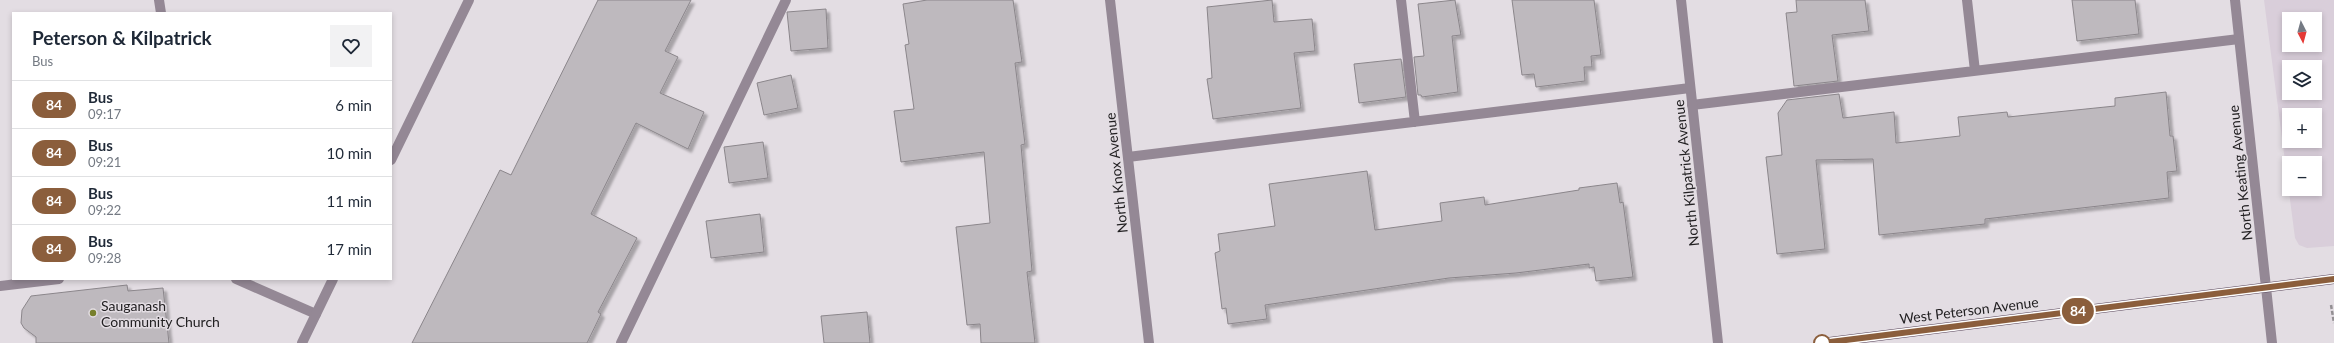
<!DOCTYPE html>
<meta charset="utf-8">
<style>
:root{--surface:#fff;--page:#f2f2f3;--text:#1f2937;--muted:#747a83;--line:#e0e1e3}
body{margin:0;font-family:Lato,sans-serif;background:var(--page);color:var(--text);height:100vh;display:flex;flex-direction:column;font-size:15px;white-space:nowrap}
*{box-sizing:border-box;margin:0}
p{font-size:13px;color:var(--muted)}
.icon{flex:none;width:22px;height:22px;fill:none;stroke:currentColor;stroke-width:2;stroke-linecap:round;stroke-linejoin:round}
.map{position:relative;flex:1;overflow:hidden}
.sheet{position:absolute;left:12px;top:12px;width:380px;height:268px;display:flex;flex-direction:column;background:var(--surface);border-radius:0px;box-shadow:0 2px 6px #0003}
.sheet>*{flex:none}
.badge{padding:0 8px;border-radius:13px;font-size:14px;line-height:26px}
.needle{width:26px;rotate:174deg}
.fabs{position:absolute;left:2282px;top:12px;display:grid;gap:8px}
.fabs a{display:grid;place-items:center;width:40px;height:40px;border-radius:0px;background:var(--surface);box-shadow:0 2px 6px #0003;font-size:20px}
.map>.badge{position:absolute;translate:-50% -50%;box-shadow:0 0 0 2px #fff}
.round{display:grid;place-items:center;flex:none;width:42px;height:42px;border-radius:0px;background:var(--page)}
.headline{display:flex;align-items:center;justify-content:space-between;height:68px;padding:0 20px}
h1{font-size:19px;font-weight:700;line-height:30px}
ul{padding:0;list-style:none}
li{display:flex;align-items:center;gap:12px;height:48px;padding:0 20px;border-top:1px solid var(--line)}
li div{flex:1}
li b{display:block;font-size:15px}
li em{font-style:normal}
li .badge{min-width:44px;font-weight:700;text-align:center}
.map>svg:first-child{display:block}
.built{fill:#d9ceda;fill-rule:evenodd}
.building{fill:#beb9be;stroke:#8b868b;filter:url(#shadow)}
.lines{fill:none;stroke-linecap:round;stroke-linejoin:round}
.path{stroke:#938f93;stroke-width:2.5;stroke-dasharray:4 2;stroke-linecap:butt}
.lane{stroke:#948895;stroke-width:10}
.street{stroke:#948895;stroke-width:10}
.primary{stroke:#564257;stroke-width:10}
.line-casing{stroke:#fff;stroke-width:9}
.line{stroke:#8b5e3c;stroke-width:6}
.poi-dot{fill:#777f2b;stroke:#e3dde3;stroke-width:1.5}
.stop-dot{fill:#fff;stroke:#8b5e3c;stroke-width:2}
.labels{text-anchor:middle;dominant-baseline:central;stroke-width:3;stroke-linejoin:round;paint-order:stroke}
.street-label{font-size:14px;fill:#222022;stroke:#e3dde3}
.poi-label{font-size:14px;fill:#222022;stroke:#e3dde3;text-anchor:start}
</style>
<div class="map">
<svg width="2334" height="343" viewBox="0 0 2334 343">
<defs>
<filter id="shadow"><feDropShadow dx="3.5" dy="3.5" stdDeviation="1" flood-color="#0004"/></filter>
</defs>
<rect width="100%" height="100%" fill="#e3dde3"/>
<path class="built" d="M2264 0H2334V246L2307 248 2299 245 2295 238ZM2289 19H2315V45H2289ZM2289 67H2315V93H2289ZM2289 115H2315V141H2289ZM2289 163H2315V189H2289Z"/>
<path class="building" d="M598 0H691L665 51 678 57 660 93 704 112 688 149 636 123 591 214 637 238 598 312 601 314 587 343H412L500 170 511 175Z
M927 0H1013L1022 62 1015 63 1025 144 1021 145 1032 271 1027 272 1035 343H981L980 324 967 325 956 227 990 223 984 152 901 162 894 111 914 109 905 45 909 44 903 4Z
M1272 0 1274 22 1312 19 1315 51 1294 53 1301 108 1213 119 1207 79 1212 78 1207 7Z
M1455 0 1461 35 1452 36 1458 92 1422 97 1421 95H1418L1414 57 1424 56 1418 4Z
M1512 0H1594L1601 55 1591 56 1592 67H1584L1585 81 1536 87 1534 74 1522 75Z
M1796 0H1865L1869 31 1832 35 1838 81 1794 86 1786 13 1797 12Z
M2072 0H2135L2139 34 2077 41Z
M826 9 828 48 791 51 787 12Z
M1401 59 1406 97 1359 103 1354 64Z
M791 75 798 108 764 115 757 83Z
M2166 92 2170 136H2173L2177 171 2167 172 2169 198 1985 219V224L1879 235 1873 159 1816 160 1825 249 1777 254 1766 157 1782 155 1778 113 1787 100 1839 94 1843 118 1894 112 1896 143 1960 136 1958 117 2007 112 2008 117 2115 106V98Z
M763 142 768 178 729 183 724 147Z
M1367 171 1375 230 1442 221 1440 203 1484 197 1485 205 1579 190V188L1617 183 1620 203 1623 202 1633 277 1596 281 1594 267 1589 268V264L1516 273 1449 278 1265 305 1267 319 1228 324 1226 308 1222 309 1215 253 1220 251 1218 234 1275 226 1269 184Z
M760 214 764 252 711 258 706 221Z
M127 285 128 291 163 288 169 343H36V337L24 328 21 323 22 310 31 296Z
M867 312 870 343H824L821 316Z"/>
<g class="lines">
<path class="path" d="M2331 305 2334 323"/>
<path class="lane" d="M159 0 161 13
M1401 0 1415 122
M1967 0 1975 71
M1692 105 2239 39
M1128 157 1690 88
M236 279 316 314
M0 286 59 279
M621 343 786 0"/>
<path class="street" d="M1110 0 1149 343
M1681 0 1718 343
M2235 0 2272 343
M391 160 469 0
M302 343 333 279"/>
<path class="primary" d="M1822 343 2334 279"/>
</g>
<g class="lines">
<defs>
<path id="line" d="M1822 343 2334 279"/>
</defs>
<use href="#line" class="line-casing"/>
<use href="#line" class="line"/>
</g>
<circle class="poi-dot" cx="93" cy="313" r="4"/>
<circle class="stop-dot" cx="1822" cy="343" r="8"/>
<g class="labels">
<g class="street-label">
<text transform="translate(1116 173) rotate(-96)">North Knox Avenue</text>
<text transform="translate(1686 173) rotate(-96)">North Kilpatrick Avenue</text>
<text transform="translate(2240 173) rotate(-96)">North Keating Avenue</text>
<text transform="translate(1969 310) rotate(-7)">West Peterson Avenue</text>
</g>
<g class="poi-label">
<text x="101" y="305">Sauganash<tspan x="101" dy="16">Community Church</tspan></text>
</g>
</g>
</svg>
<div class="fabs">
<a><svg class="needle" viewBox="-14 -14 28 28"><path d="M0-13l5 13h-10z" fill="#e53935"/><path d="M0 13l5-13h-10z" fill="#747a83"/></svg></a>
<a><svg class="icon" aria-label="layers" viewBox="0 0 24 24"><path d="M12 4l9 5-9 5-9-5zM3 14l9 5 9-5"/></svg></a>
<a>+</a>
<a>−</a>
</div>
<b class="badge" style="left:2078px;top:311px;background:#8b5e3c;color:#fff">84</b>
<section class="sheet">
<div class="headline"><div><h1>Peterson &amp; Kilpatrick</h1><p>Bus</p></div><a class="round"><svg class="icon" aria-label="heart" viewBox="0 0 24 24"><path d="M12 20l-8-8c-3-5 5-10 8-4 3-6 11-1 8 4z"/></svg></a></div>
<ul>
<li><span class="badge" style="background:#8b5e3c;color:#fff">84</span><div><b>Bus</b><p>09:17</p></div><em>6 min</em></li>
<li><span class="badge" style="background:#8b5e3c;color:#fff">84</span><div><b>Bus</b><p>09:21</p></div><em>10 min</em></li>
<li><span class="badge" style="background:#8b5e3c;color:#fff">84</span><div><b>Bus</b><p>09:22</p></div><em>11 min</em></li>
<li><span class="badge" style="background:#8b5e3c;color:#fff">84</span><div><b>Bus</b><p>09:28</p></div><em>17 min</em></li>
</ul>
</section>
</div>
